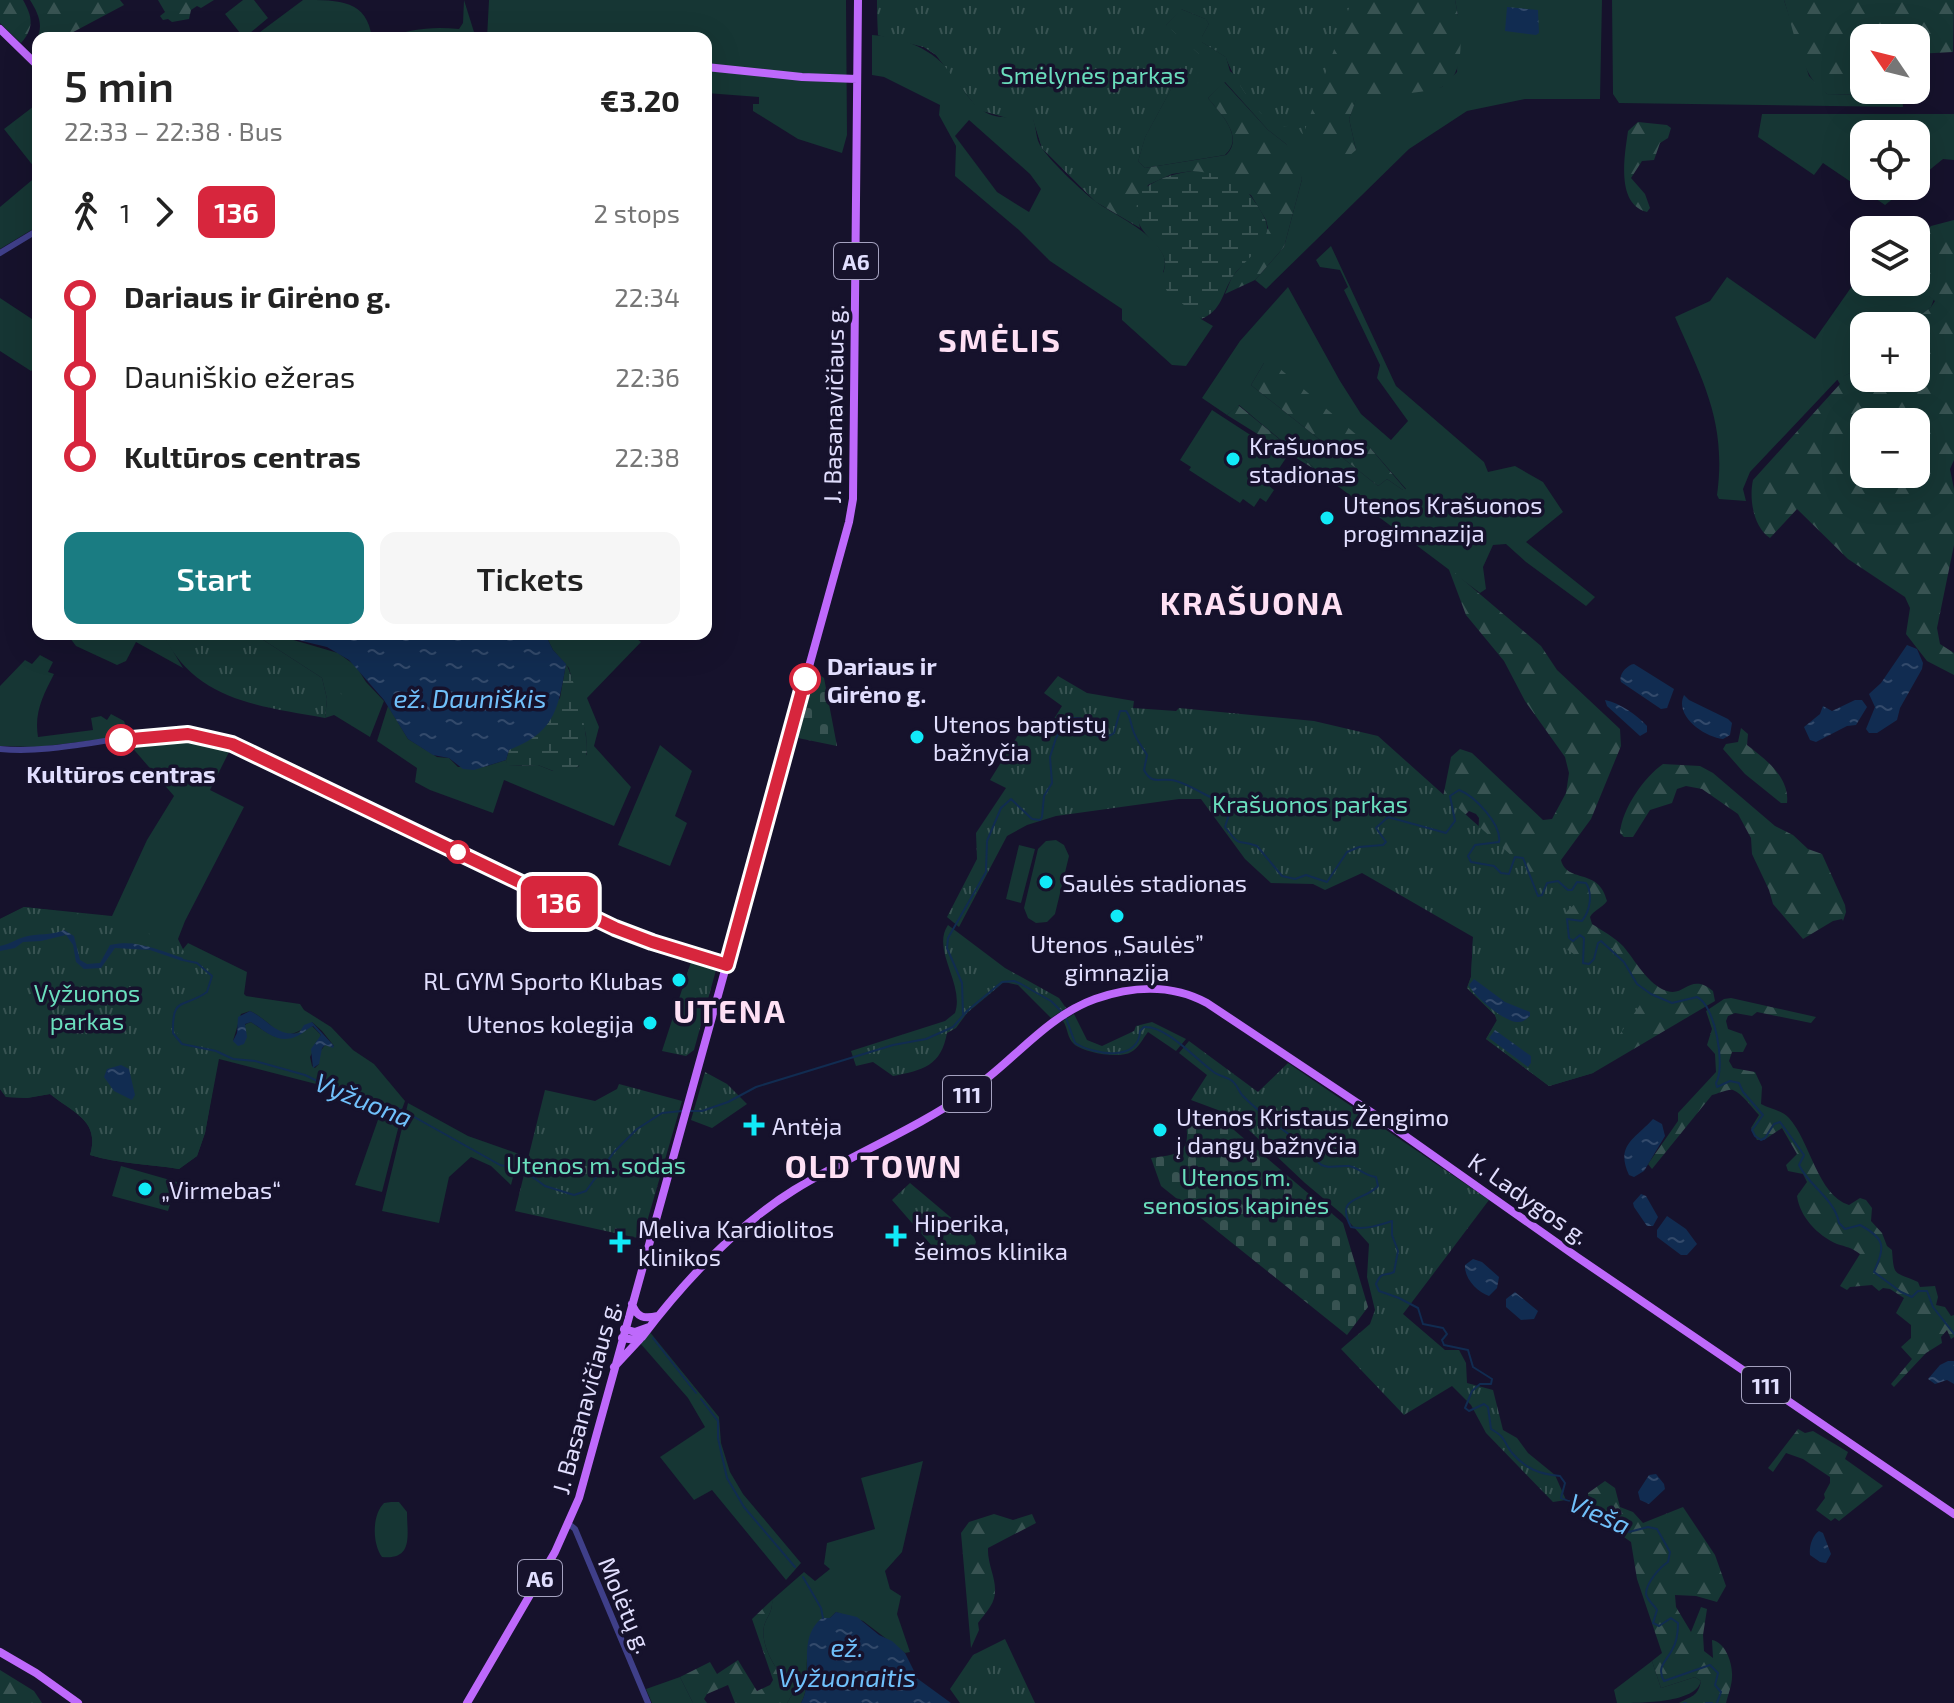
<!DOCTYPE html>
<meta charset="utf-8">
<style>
:root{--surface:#fff;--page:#f6f6f6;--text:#222;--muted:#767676;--accent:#1a7c82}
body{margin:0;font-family:"Exo 2",sans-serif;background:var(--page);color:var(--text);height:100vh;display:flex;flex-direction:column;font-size:30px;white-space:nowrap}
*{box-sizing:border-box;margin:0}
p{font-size:26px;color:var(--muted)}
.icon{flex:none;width:44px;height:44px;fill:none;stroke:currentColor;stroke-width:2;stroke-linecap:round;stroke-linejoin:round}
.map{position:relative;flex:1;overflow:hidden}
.side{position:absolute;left:32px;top:32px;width:680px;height:608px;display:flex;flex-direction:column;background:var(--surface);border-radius:16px;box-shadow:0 8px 32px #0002}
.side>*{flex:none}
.badge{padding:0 16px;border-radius:12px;font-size:28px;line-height:52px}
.needle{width:52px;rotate:305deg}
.tools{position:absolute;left:1850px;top:24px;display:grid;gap:16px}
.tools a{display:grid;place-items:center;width:80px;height:80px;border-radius:16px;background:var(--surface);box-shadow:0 8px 32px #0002;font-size:40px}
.map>.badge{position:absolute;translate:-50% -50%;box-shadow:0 0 0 4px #fff}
.legs{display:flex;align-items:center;gap:12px;height:88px;padding:0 32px;font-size:26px}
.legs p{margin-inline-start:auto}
.overview{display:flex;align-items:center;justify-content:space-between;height:136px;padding:0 32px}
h1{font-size:44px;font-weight:600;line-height:60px}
.button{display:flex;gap:16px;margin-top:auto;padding:16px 32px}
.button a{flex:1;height:92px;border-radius:16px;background:var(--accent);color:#fff;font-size:32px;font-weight:600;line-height:92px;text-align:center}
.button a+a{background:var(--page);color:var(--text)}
ul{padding:0 32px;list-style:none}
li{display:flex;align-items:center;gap:28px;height:80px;font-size:30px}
li i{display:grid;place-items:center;width:12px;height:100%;margin:0 10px;background:currentColor}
li i::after{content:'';width:20px;height:20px;margin:-10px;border:6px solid;border-radius:50%;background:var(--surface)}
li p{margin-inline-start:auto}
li:first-child i{background:linear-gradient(#0000 50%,currentColor 0)}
li:last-child i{background:linear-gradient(currentColor 50%,#0000 0)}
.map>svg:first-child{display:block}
.grass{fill:#163634;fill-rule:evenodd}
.forest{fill:url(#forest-firs);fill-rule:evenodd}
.wetland{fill:url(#wetland-marsh)}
.cemetery{fill:url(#cemetery-stones)}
.park{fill:url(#park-tufts)}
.water{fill:url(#water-ripples)}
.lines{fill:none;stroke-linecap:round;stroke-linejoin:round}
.stream{stroke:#112c51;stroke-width:2}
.minor{stroke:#3f3f89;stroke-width:6}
.major{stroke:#be69fb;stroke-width:8}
.line-1-casing{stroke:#fff;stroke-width:18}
.line-1{stroke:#d7263d;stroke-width:12}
.poi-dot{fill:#11eaf8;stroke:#16122c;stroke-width:3}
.stop-1-dot{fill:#fff;stroke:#d7263d;stroke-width:4}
.labels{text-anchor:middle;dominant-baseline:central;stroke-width:7;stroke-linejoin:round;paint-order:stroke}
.shield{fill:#16122c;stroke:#a4a1bf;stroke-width:2}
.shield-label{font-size:22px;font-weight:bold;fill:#e1defe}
.park-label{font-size:24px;fill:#6adebd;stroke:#16122c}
.street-label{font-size:24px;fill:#e1defe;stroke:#16122c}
.poi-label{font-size:24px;fill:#e1defe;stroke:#16122c;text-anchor:start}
.stop-label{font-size:24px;font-weight:bold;fill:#e1defe;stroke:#16122c;text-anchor:start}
.water-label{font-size:26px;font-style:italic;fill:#70c0fb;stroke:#16122c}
.district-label{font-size:32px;font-weight:bold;letter-spacing:2px;fill:#fee0f4;stroke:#16122c}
</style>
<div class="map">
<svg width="1954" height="1703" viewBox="0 0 1954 1703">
<defs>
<pattern id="forest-firs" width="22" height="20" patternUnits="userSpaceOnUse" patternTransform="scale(2)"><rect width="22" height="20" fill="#163634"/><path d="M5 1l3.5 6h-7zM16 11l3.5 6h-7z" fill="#385352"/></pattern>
<pattern id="wetland-marsh" width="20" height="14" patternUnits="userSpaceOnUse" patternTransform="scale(2)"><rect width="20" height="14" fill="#163634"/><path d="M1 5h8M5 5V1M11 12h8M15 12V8" fill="none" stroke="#385352"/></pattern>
<pattern id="cemetery-stones" width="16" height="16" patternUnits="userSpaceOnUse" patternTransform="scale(2)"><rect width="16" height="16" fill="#163634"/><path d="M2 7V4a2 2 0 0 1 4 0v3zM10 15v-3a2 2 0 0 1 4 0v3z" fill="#385352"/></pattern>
<pattern id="park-tufts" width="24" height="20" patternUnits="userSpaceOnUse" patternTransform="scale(2)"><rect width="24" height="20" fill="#163634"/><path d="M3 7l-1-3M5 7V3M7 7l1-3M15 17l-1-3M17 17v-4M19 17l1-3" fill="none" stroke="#385352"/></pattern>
<pattern id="water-ripples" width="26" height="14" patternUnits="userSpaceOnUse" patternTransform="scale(2)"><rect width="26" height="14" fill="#112c51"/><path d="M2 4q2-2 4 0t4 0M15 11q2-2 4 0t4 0" fill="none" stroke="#334a6b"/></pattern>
</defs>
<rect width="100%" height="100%" fill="#16122c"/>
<path class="grass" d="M243 0H254L268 18 244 38 225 14Z
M303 0C340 0 367 0 372 38H252Z
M464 0 474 32 482 35 481 38H385C410 29 432 26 459 29L463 23Z
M489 0H846L847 135 842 153 798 139 753 111V104H759V97L706 93V38H487Z
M1455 0H1602L1600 99H1525L1467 111 1409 149 1266 289 1255 280 1284 247 1302 179 1286 144 1268 130 1225 82 1208 98C1221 114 1245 137 1225 155L1145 168 1138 161 1145 137 1171 89 1179 85H1195L1166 25 1181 9 1206 19 1209 24 1202 37V42L1226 57 1230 71 1297 125 1356 150 1349 119 1356 99 1442 87 1457 72 1458 16Z
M1612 0H1784L1809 76 1827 94 1902 96 1903 107 1619 103 1613 94Z
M872 35C904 37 933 49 953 75 964 89 969 102 985 112 999 121 1019 115 1033 119 1037 128 1035 139 1042 148 1051 162 1081 190 1095 201 1113 215 1177 242 1163 272L1201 319 1213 326 1186 366 1172 365 1122 320V309L1050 261 1019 230 955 176 956 146 939 115 940 105 884 77 872 75ZM969 120 1030 174 1041 189 1029 212 997 192 955 136Z
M38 103V172L4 129Z
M1762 114H1954V160L1943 159 1916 181V134H1864V186H1909L1885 205 1823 163 1814 175 1758 137Z
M38 175V226L0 249V207Z
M1331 246 1396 386 1484 462 1488 472 1515 466 1543 482 1563 512 1526 542 1595 597 1586 606 1526 562 1506 544 1493 545 1483 567 1486 589 1480 593 1319 472 1239 405 1227 415 1202 398 1240 341 1288 287 1340 381 1361 414 1391 440 1408 421 1377 378 1380 365 1344 290 1348 287 1340 270 1320 267 1316 260ZM1264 363 1366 443 1406 489 1403 490 1387 479 1378 486 1251 385Z
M1916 250C1920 263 1922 276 1919 290L1934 299 1931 307 1907 326H1864V358L1850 373 1837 380 1750 472 1743 489 1746 501 1719 499 1717 495C1727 423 1703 381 1675 317L1710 301 1727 277 1815 339 1864 269V282H1916Z
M0 298 38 323V366L31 371 0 351Z
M1212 410 1286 458 1268 485 1274 490 1266 502 1260 498 1254 507 1243 499 1240 503 1189 470 1191 467 1180 460Z
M62 634H163L183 668 136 642 126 661 117 665 76 646 70 638Z
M254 634H273L338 653 356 666 366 682 384 701 370 737 334 715 325 718 327 699 322 678Z
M545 634 553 636 631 634 641 642 587 698 599 727 594 746 631 787 614 826 504 780 493 813 430 790 415 782 417 768 377 741 388 706 408 739 437 757 449 758 458 767H484L506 760 508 766 538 765 553 771 578 767 587 754 586 735 569 668 553 650Z
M40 655 53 662 48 672 54 674C43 696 34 712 38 737L93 730 91 718 101 716 107 720 111 714 124 721 129 736 38 747 0 746V686L25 660 32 664Z
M152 739 208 741 229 752 210 790 244 807 185 921 178 939 183 949 188 943 247 972 244 994 246 996 300 1004 304 1010 331 1027 353 1050 374 1064 405 1101 400 1115 348 1100 316 1084 219 1059 205 1133 197 1156 179 1169C149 1164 119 1164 90 1155 100 1121 75 1114 50 1094L27 1098 6 1097 0 1089V919L24 907 112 916 147 840 174 796 129 744ZM250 1011C277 1024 280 1049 312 1022L322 1031 334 1046 325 1045 319 1053V1064L315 1068 312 1066 310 1057 321 1035 312 1026C279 1040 284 1045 251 1022L246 1024 233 1041 241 1014Z
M660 745 692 771 675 816 687 823 670 866 618 845Z
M1056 840 1064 845 1069 856 1055 914 1047 922 1036 923 1028 918 1024 908 1038 849 1046 841Z
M1019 845 1035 849 1021 903 1006 899Z
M408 1103 468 1136 519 1154 511 1185 491 1166 471 1157 449 1177 439 1223 382 1211Z
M380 1114 400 1121 382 1192 355 1185Z
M121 1166 177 1182 168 1211 112 1196Z
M649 1331 719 1417 721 1443 730 1472 743 1494 801 1563 786 1580 712 1490 694 1500 660 1457 705 1427 688 1398 640 1343Z
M923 1461 902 1552 885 1571 890 1589 901 1596 897 1614 910 1652 905 1653 863 1621 836 1612 830 1618 818 1622C814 1633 807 1647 807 1659 806 1674 809 1689 801 1703H787L795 1690 780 1667 775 1666C768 1655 761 1639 764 1626 767 1616 773 1612 772 1600L804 1572 815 1581 830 1569 824 1564 827 1543 875 1529 861 1478Z
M391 1502H399L407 1512C407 1535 414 1560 382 1557 372 1543 372 1515 384 1503Z
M1652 1661 1661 1688 1695 1677 1701 1681C1696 1703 1642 1703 1617 1703L1614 1690Z
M680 1677 693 1703H652L646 1689Z"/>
<path class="forest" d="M0 0H23C32 16 35 27 21 43L0 23Z
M30 0H120L124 5 62 38H38L36 59C30 46 40 39 40 26 40 17 35 8 30 0Z
M158 0H214L201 8 197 6 191 10 189 19 172 22 168 19 163 20 160 16 165 12Z
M877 0H1455C1460 24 1469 73 1442 87 1432 92 1372 97 1356 100L1349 119 1356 150 1342 162 1303 135 1297 125C1287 126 1279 128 1271 122 1256 113 1231 74 1226 57L1202 42V37L1209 24 1206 19 1182 9 1166 25 1215 68 1195 85H1179L1171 89 1145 137 1138 161 1145 168 1226 155C1245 137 1220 113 1208 98L1224 82 1268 130 1286 144 1295 157 1302 179 1284 247 1255 280 1225 294 1232 277 1260 244 1268 228 1266 220 1251 195 1192 171 1172 174 1148 185 1137 213 1140 228 1096 202 1042 148 1033 119 1008 118 979 110 936 55 924 47 878 35Z
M1784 0H1954L1953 52 1916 54V38H1864V90H1902V96L1827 94C1800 76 1794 30 1784 0Z
M1638 122 1667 125 1671 128 1668 138 1660 143 1654 160 1642 161 1631 178 1645 194 1650 208 1647 212C1615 204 1625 154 1628 131Z
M1954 220V460L1950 469 1954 489V545L1937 628 1940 644 1954 653V675L1927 661 1906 634 1910 608 1905 597 1848 559 1797 509 1770 538C1753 527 1749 498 1753 480L1840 384 1837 379 1850 373 1864 358V378H1916V326H1907L1931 307 1935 301 1929 296H1920V262L1916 241 1931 226ZM1864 422H1916V474H1864Z
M1271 361 1366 443 1406 490H1403L1387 479 1378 486 1251 385 1264 363Z
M1238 405 1319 472 1227 415Z
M1448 567 1541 646 1557 670 1620 729 1621 746 1591 819 1561 860C1567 884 1599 867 1607 901 1602 908 1594 910 1590 917L1592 924C1603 931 1614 937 1623 946 1635 960 1648 985 1667 991 1685 997 1690 972 1713 991L1715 1001 1593 1073 1549 1086 1486 1039 1497 1021 1495 1015 1467 988 1471 977 1479 818 1476 814 1469 811 1461 819 1441 807 1451 757 1460 749 1472 753 1543 820 1552 819 1566 793 1569 773 1565 757 1525 701 1504 661 1466 615Z
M1741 728 1748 734 1747 745C1765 759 1790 777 1787 803H1781L1745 774 1723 749 1726 744 1738 742Z
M1663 764 1700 766 1713 773 1775 826 1793 835 1808 849 1822 854 1845 905 1846 912 1843 921 1842 919 1833 921 1803 939 1773 904 1769 890 1752 854 1751 838 1738 814 1702 789 1686 786 1677 789 1672 803 1650 810 1633 837H1624L1620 833C1622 809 1644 777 1663 764Z
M1731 998 1816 1017 1811 1023 1757 1012 1752 1016 1735 1013 1728 1016 1726 1021 1728 1029 1742 1034 1747 1044 1743 1052H1732L1729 1061 1733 1068 1755 1072 1762 1087 1761 1104C1770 1109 1782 1110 1789 1118 1810 1141 1818 1196 1849 1205L1860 1198 1866 1200 1872 1208 1871 1221 1882 1233 1887 1246 1892 1250C1894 1278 1894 1271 1918 1282L1920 1287 1935 1286 1938 1297 1936 1305 1945 1307 1951 1316 1954 1315V1337L1951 1339 1947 1330 1941 1337 1942 1343 1926 1353 1894 1387 1891 1384 1912 1359 1901 1347 1911 1338V1325L1896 1313 1904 1298 1890 1289 1883 1288 1879 1291 1872 1285 1850 1287 1847 1290 1840 1286 1860 1254C1851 1247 1846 1247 1837 1244 1817 1235 1800 1217 1797 1196L1807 1182 1803 1174 1788 1171 1786 1165 1797 1154 1782 1128 1764 1140H1757L1751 1128 1759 1115C1752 1108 1742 1093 1733 1090 1727 1089 1718 1094 1712 1095L1652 1169 1648 1164 1678 1121V1113L1716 1072 1715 1054 1707 1045 1712 1029 1706 1011 1724 999Z
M1798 1429 1805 1433 1813 1431 1848 1452 1845 1459 1883 1486 1839 1521 1835 1518 1831 1521 1816 1510 1825 1498 1824 1494 1830 1483V1477L1803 1459 1786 1453 1773 1472 1768 1468Z
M1605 1481 1615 1488 1620 1507 1633 1512 1643 1523 1683 1507 1715 1555 1726 1586 1717 1602 1696 1596 1675 1595 1676 1607 1691 1632 1701 1607 1707 1609 1703 1635 1704 1651 1713 1658 1712 1640C1725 1642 1733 1663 1732 1677 1732 1685 1728 1695 1726 1703H1679C1691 1696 1698 1697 1701 1681L1695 1677 1661 1688 1652 1661 1662 1653 1637 1579 1631 1542 1588 1512V1493Z
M994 1514 1013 1520 1032 1514 1036 1523 988 1548C987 1569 1003 1587 990 1607 987 1612 982 1617 978 1623L979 1630 971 1648 961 1533 969 1522Z
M772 1600C773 1612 767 1616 764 1626 761 1639 768 1655 775 1666L780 1667 794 1661 797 1664 795 1690 787 1703H735L728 1685 707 1694 704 1699 707 1703H693L680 1677 710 1662 717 1674 738 1660 757 1691 770 1685 773 1680 752 1619Z
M0 1670 34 1691 42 1703H0Z"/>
<path class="wetland" d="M1192 171C1225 174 1241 178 1259 208 1263 215 1268 222 1267 231 1264 248 1243 262 1233 276 1222 293 1222 311 1201 319L1167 291 1161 281C1162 275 1166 267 1165 262 1162 238 1125 234 1140 192 1155 179 1172 174 1192 171Z
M566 664C574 677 591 742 586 756 582 767 571 771 561 774L538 765 507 766 506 760 509 750 560 698Z"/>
<path class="cemetery" d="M821 676 824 678 837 746 798 738 815 677Z
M1185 1118 1227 1124 1343 1223 1368 1307 1347 1335 1161 1186 1151 1158C1181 1154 1192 1153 1185 1118Z"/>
<path class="park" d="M877 0H1352L1303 135 1296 125C1287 126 1279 128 1271 122 1256 113 1231 74 1226 57L1202 42V37L1209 24 1206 19 1181 9 1166 25 1215 68 1195 85H1179L1171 89 1145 137 1138 161 1096 202 1042 148 1033 119 1008 118 979 110 936 55 924 47 878 35Z
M163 634H217L236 637 240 634H254L322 678 327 699 325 718C259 706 195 701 163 634Z
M1058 676 1087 693 1134 701 1133 708 1176 711 1179 708 1314 721 1378 736 1530 872 1547 871 1561 886 1573 880 1585 884 1582 898 1568 910 1558 924 1566 949 1585 961 1603 941 1609 943 1638 982 1649 992 1593 1073 1549 1086 1486 1039 1497 1020 1495 1015 1467 988 1471 977 1473 937 1362 873 1325 890 1313 884 1271 883 1245 859 1201 799H1179L1056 816 1027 825 1007 836 959 927 947 917 977 859 976 833 1006 788 990 780 1025 724 1044 735 1062 706 1044 693Z
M334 688 352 702 371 727C349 723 339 709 334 688Z
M24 907 98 916 150 934 176 944 184 951 185 957 204 965 214 974C217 999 196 997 179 1006 175 1013 175 1017 175 1025 176 1047 205 1046 222 1050L218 1059 205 1133 197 1156 179 1169C149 1164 119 1164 90 1155 100 1121 75 1114 50 1094L27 1098 6 1097 0 1089V919Z
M948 925 1005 968 1059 998 1066 1008 1051 1018 1018 985 1004 982 967 1013 956 1028 947 1033C941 1066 923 1070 893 1076L873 1062 856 1066 851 1051 945 1021 955 1013C965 984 931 950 948 925Z
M691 962 716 970 694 1050 686 1056 662 1051Z
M1074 1014 1087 1040 1102 1046 1134 1031 1136 1026 1152 1022 1186 1039 1176 1051 1148 1032C1143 1038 1139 1048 1131 1052 1120 1059 1084 1053 1074 1044 1067 1038 1068 1028 1063 1021Z
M1189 1041 1258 1092 1288 1063 1489 1200 1403 1314 1445 1350H1459L1466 1363 1467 1383 1493 1390 1503 1430 1517 1438 1528 1453 1555 1475 1566 1500 1553 1502 1486 1433 1471 1405 1452 1386 1404 1415 1341 1349 1370 1324 1375 1310 1367 1277 1369 1244 1342 1214 1305 1183 1234 1116 1191 1100 1207 1075 1179 1053Z
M705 1072 727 1084 747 1104 712 1128 691 1120Z
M619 1084 682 1101 642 1239 515 1211 545 1090 595 1101 617 1089Z
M910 1183 974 1237 976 1242 974 1248 958 1262 947 1261 939 1254 892 1200Z
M1005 1639 1035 1703H960L950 1689 973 1655Z"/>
<path class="water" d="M1507 7 1538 10 1539 33 1536 35 1505 31Z
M273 634H545L553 650 566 664C558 710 555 732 509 750L506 760 474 770 463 769 449 758 433 755 408 739 384 700 349 660 327 647Z
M1907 645 1917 649 1923 663 1922 669 1900 708 1897 720 1877 733H1869L1866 729 1875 707 1869 694 1881 683Z
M1634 664 1674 689 1667 708 1661 709 1621 682C1618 675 1627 665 1634 664Z
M1684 695 1689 700 1728 719 1732 723 1730 735 1723 739C1704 737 1674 716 1684 695Z
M1605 700C1620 703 1637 715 1647 726V732L1640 736 1607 706Z
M1855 700H1862L1867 707 1856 725 1847 726 1816 742 1810 740 1804 727 1820 714 1823 706 1832 711Z
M64 930 74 936 80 960 87 964 100 963 110 945C136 939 158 950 183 958L182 961 150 950 115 948 101 968 84 969 76 962 73 945 66 935 41 941 23 942 15 948 0 951V946C11 944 16 939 24 937 38 933 51 936 64 930Z
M1474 979 1505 1002 1530 1012V1016C1526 1019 1524 1022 1519 1022 1507 1024 1473 996 1469 985Z
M250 1011C268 1019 276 1037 299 1033L304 1025 312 1022 334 1046 333 1048 325 1045 322 1048 319 1064 313 1068 311 1049 321 1035 313 1026C306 1029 302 1035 295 1037 277 1044 265 1031 251 1022L245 1024 247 1037 244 1044 238 1046 233 1041 237 1033 238 1017Z
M1495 1030 1531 1056V1063L1528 1067 1489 1038Z
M121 1065 129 1069 135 1095 132 1100 114 1091 104 1077 107 1069Z
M1653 1119 1662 1124 1665 1136 1644 1171 1634 1177 1629 1175C1615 1145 1635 1139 1653 1119Z
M1641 1194 1646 1196 1658 1217 1653 1226H1647L1634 1207 1633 1203Z
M1667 1216 1686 1229 1697 1244 1687 1255H1681L1657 1237V1230Z
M1473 1259 1482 1262 1499 1277 1497 1288 1489 1296C1477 1292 1464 1278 1465 1265Z
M1515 1292 1538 1311 1534 1319 1521 1320 1506 1307V1299Z
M1948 1361H1954V1384L1947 1380 1935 1384 1928 1379 1940 1365Z
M1656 1474 1664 1484 1665 1489 1649 1504 1640 1500 1638 1492 1649 1475Z
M1819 1531 1823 1533 1831 1554 1826 1563 1820 1562 1810 1555C1809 1547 1812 1536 1819 1531Z
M836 1612 857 1617 879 1635 892 1641 905 1653 918 1679 951 1703H801C816 1676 795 1640 822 1618H830Z"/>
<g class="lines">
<path class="stream" d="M183 960 197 963 212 976 207 992C183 1009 172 995 173 1033L182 1044 216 1051 233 1059 255 1061 305 1075 350 1097 400 1109 500 1165 513 1168 530 1175 545 1186 574 1195 586 1191 614 1152 637 1129 662 1113 682 1111
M963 1014 962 983 947 948 948 938 986 872 987 841 1001 808 1011 799 1032 819 1040 820 1042 817 1044 796 1052 783 1050 757 1056 738 1068 718H1080C1091 729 1097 745 1114 733L1120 711H1126C1131 717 1130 722 1133 730 1136 740 1142 746 1147 755L1144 770C1152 785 1158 778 1172 780 1191 783 1207 800 1227 802L1231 808 1225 827C1243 850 1235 838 1257 846L1282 876 1295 879 1306 875 1327 882 1347 852 1359 847 1383 845 1386 842 1376 828 1388 817 1446 833 1455 821 1450 796 1459 790C1475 796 1502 825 1499 842L1475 845 1468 856 1471 862 1494 866 1501 873 1509 874 1515 857 1523 858 1538 896 1542 895 1547 883 1558 881 1568 890H1572L1577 882 1586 883C1593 894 1590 911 1582 921L1567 919 1569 938 1573 941 1580 935 1584 938 1583 963 1589 964 1594 959 1598 943 1601 941 1624 962 1637 984 1651 994 1672 1003 1697 997C1715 1005 1726 1066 1716 1083L1717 1087 1730 1081 1739 1083 1743 1092 1763 1115 1752 1130 1755 1136 1761 1140 1765 1138 1774 1124 1780 1122 1804 1155 1799 1165C1808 1185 1835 1199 1839 1223L1845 1229 1860 1225C1886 1239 1885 1246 1874 1272L1901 1292 1912 1297 1918 1291H1927L1933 1307 1954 1334
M1066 1018 1075 1043C1094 1055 1139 1062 1140 1031L1144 1027C1168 1026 1196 1060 1215 1073 1220 1076 1226 1077 1231 1080 1237 1084 1238 1090 1242 1095 1263 1117 1290 1134 1313 1153 1316 1156 1317 1160 1319 1163 1326 1170 1341 1165 1349 1166 1360 1168 1362 1175 1376 1177L1378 1186C1364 1202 1334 1195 1351 1227 1365 1230 1380 1225 1392 1221V1235L1398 1251 1394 1272C1384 1277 1382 1270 1376 1284L1379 1291 1399 1298 1418 1308 1423 1324 1443 1328 1447 1334 1442 1340 1444 1345 1468 1350 1473 1367 1492 1379 1491 1384H1480L1472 1391 1465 1408 1469 1411 1484 1404 1488 1407 1491 1429C1507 1438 1502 1440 1512 1453 1526 1469 1539 1474 1560 1476L1565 1483 1561 1498C1568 1502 1571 1501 1579 1502 1598 1506 1616 1518 1629 1532L1648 1527 1657 1529 1670 1552 1668 1562C1660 1567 1646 1583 1646 1594 1647 1600 1654 1605 1657 1610L1653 1623 1659 1626 1671 1618 1678 1623C1678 1632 1677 1642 1672 1650 1666 1662 1656 1667 1664 1681L1710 1665 1718 1673 1715 1685 1721 1692 1717 1703
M688 1111H702L728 1102 756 1087 831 1064 893 1045 926 1039 953 1027 967 1011 1002 982 1014 981 1021 984 1051 1001 1063 1013
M653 1338 696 1393
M701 1399 718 1421V1438L727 1478 744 1507 795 1567
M803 1577 821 1608 823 1618
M1684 1703H1686
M1706 1703H1712"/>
<path class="minor" d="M0 253 38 230
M0 749C64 755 127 730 190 735 205 736 219 740 232 744L615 928 652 942 727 965
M569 1524 575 1529 648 1703"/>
<path class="major" d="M0 29 38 66
M706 67 802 77 857 79
M632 1304C637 1318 644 1319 658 1316
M624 1329 635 1332 649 1327
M622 1338 636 1340 642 1337C683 1283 736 1226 794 1190 851 1155 914 1130 969 1092 1012 1063 1045 1017 1095 999 1132 986 1172 984 1207 1003L1377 1116 1577 1257 1954 1514
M614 1367 640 1339
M0 1652 36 1673 78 1703
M467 1703 555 1552 579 1498 849 522 853 499 858 0"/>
</g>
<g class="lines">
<defs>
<path id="line-1" d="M121 740 188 734 232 744 615 928 652 942 727 965 805 679"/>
</defs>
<use href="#line-1" class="line-1-casing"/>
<use href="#line-1" class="line-1"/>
</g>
<g class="poi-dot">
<circle cx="1233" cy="459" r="8"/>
<circle cx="1327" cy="518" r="8"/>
<circle cx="917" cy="737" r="8"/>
<circle cx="1046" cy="882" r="8"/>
<circle cx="1117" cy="916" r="8"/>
<circle cx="679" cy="980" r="8"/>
<circle cx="650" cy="1023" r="8"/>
<path d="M750 1113h8v8h8v8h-8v8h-8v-8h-8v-8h8z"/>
<circle cx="1160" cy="1130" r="8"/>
<circle cx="145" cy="1189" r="8"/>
<path d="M892 1224h8v8h8v8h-8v8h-8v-8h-8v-8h8z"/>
<path d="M616 1230h8v8h8v8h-8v8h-8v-8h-8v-8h8z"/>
</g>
<g class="stop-1-dot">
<circle cx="805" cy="679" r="14"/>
<circle cx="121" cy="740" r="14"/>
<circle cx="458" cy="852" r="10"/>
</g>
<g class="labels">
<g class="shield">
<rect x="834" y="243" width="44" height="36" rx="6"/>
<rect x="943" y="1076" width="48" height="36" rx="6"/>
<rect x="1742" y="1367" width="48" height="36" rx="6"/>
<rect x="518" y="1560" width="44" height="36" rx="6"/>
</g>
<g class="shield-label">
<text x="856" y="261">A6</text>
<text x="967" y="1094">111</text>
<text x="1766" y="1385">111</text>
<text x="540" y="1578">A6</text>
</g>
<g class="park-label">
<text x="1093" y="74">Smėlynės parkas</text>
<text x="1310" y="803">Krašuonos parkas</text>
<text x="87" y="992">Vyžuonos<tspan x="87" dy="28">parkas</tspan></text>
<text x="596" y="1164">Utenos m. sodas</text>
<text x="1236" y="1176">Utenos m.<tspan x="1236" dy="28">senosios kapinės</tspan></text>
</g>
<g class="street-label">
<text transform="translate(833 404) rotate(-89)">J. Basanavičiaus g.</text>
<text transform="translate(1529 1198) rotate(35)">K. Ladygos g.</text>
<text transform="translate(585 1397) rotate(-75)">J. Basanavičiaus g.</text>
<text transform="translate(626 1605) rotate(67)">Molėtų g.</text>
</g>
<g class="poi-label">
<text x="1249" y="445">Krašuonos<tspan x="1249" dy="28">stadionas</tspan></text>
<text x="1343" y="504">Utenos Krašuonos<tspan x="1343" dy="28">progimnazija</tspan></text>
<text x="933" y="723">Utenos baptistų<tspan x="933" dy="28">bažnyčia</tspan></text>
<text x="1062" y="882">Saulės stadionas</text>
<text x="1117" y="943" text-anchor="middle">Utenos „Saulės”<tspan x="1117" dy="28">gimnazija</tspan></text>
<text x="663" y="980" text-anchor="end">RL GYM Sporto Klubas</text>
<text x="634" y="1023" text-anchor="end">Utenos kolegija</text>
<text x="1176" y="1116">Utenos Kristaus Žengimo<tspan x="1176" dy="28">į dangų bažnyčia</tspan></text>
<text x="772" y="1125">Antėja</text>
<text x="161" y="1189">„Virmebas“</text>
<text x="914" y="1222">Hiperika,<tspan x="914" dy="28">šeimos klinika</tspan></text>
<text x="638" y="1228">Meliva Kardiolitos<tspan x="638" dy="28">klinikos</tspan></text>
</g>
<g class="stop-label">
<text x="827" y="665">Dariaus ir<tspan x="827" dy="28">Girėno g.</tspan></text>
<text x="121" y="773" text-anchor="middle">Kultūros centras</text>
</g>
<g class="water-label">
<text x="470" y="697">ež. Dauniškis</text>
<text transform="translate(364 1099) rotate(22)">Vyžuona</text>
<text transform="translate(1600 1513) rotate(24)">Vieša</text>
<text x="847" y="1646">ež.<tspan x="847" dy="30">Vyžuonaitis</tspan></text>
</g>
<g class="district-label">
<text x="1000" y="339">SMĖLIS</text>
<text x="1252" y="602">KRAŠUONA</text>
<text x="730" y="1010">UTENA</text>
<text x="874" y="1165">OLD TOWN</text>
</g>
</g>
</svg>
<div class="tools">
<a><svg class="needle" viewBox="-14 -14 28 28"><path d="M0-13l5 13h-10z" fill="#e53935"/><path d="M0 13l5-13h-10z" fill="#767676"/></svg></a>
<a><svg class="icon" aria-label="locate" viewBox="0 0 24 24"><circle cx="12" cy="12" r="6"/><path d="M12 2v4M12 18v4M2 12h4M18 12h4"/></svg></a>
<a><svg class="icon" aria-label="layers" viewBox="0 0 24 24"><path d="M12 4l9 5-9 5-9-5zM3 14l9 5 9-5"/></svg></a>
<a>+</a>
<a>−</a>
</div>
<b class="badge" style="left:559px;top:902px;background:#d7263d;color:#fff">136</b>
<section class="side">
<div class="overview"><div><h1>5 min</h1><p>22:33 – 22:38 · Bus</p></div><b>€3.20</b></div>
<div class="legs"><svg class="icon" aria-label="walk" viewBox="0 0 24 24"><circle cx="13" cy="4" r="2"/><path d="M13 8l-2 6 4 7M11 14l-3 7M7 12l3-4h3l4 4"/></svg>1<svg class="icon" aria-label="forward" viewBox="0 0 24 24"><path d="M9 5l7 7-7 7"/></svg><b class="badge" style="background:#d7263d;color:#fff">136</b><p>2 stops</p></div>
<ul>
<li><i style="color:#d7263d"></i><b>Dariaus ir Girėno g.</b><p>22:34</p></li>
<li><i style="color:#d7263d"></i><span>Dauniškio ežeras</span><p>22:36</p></li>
<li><i style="color:#d7263d"></i><b>Kultūros centras</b><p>22:38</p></li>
</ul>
<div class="button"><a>Start</a><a>Tickets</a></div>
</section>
</div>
